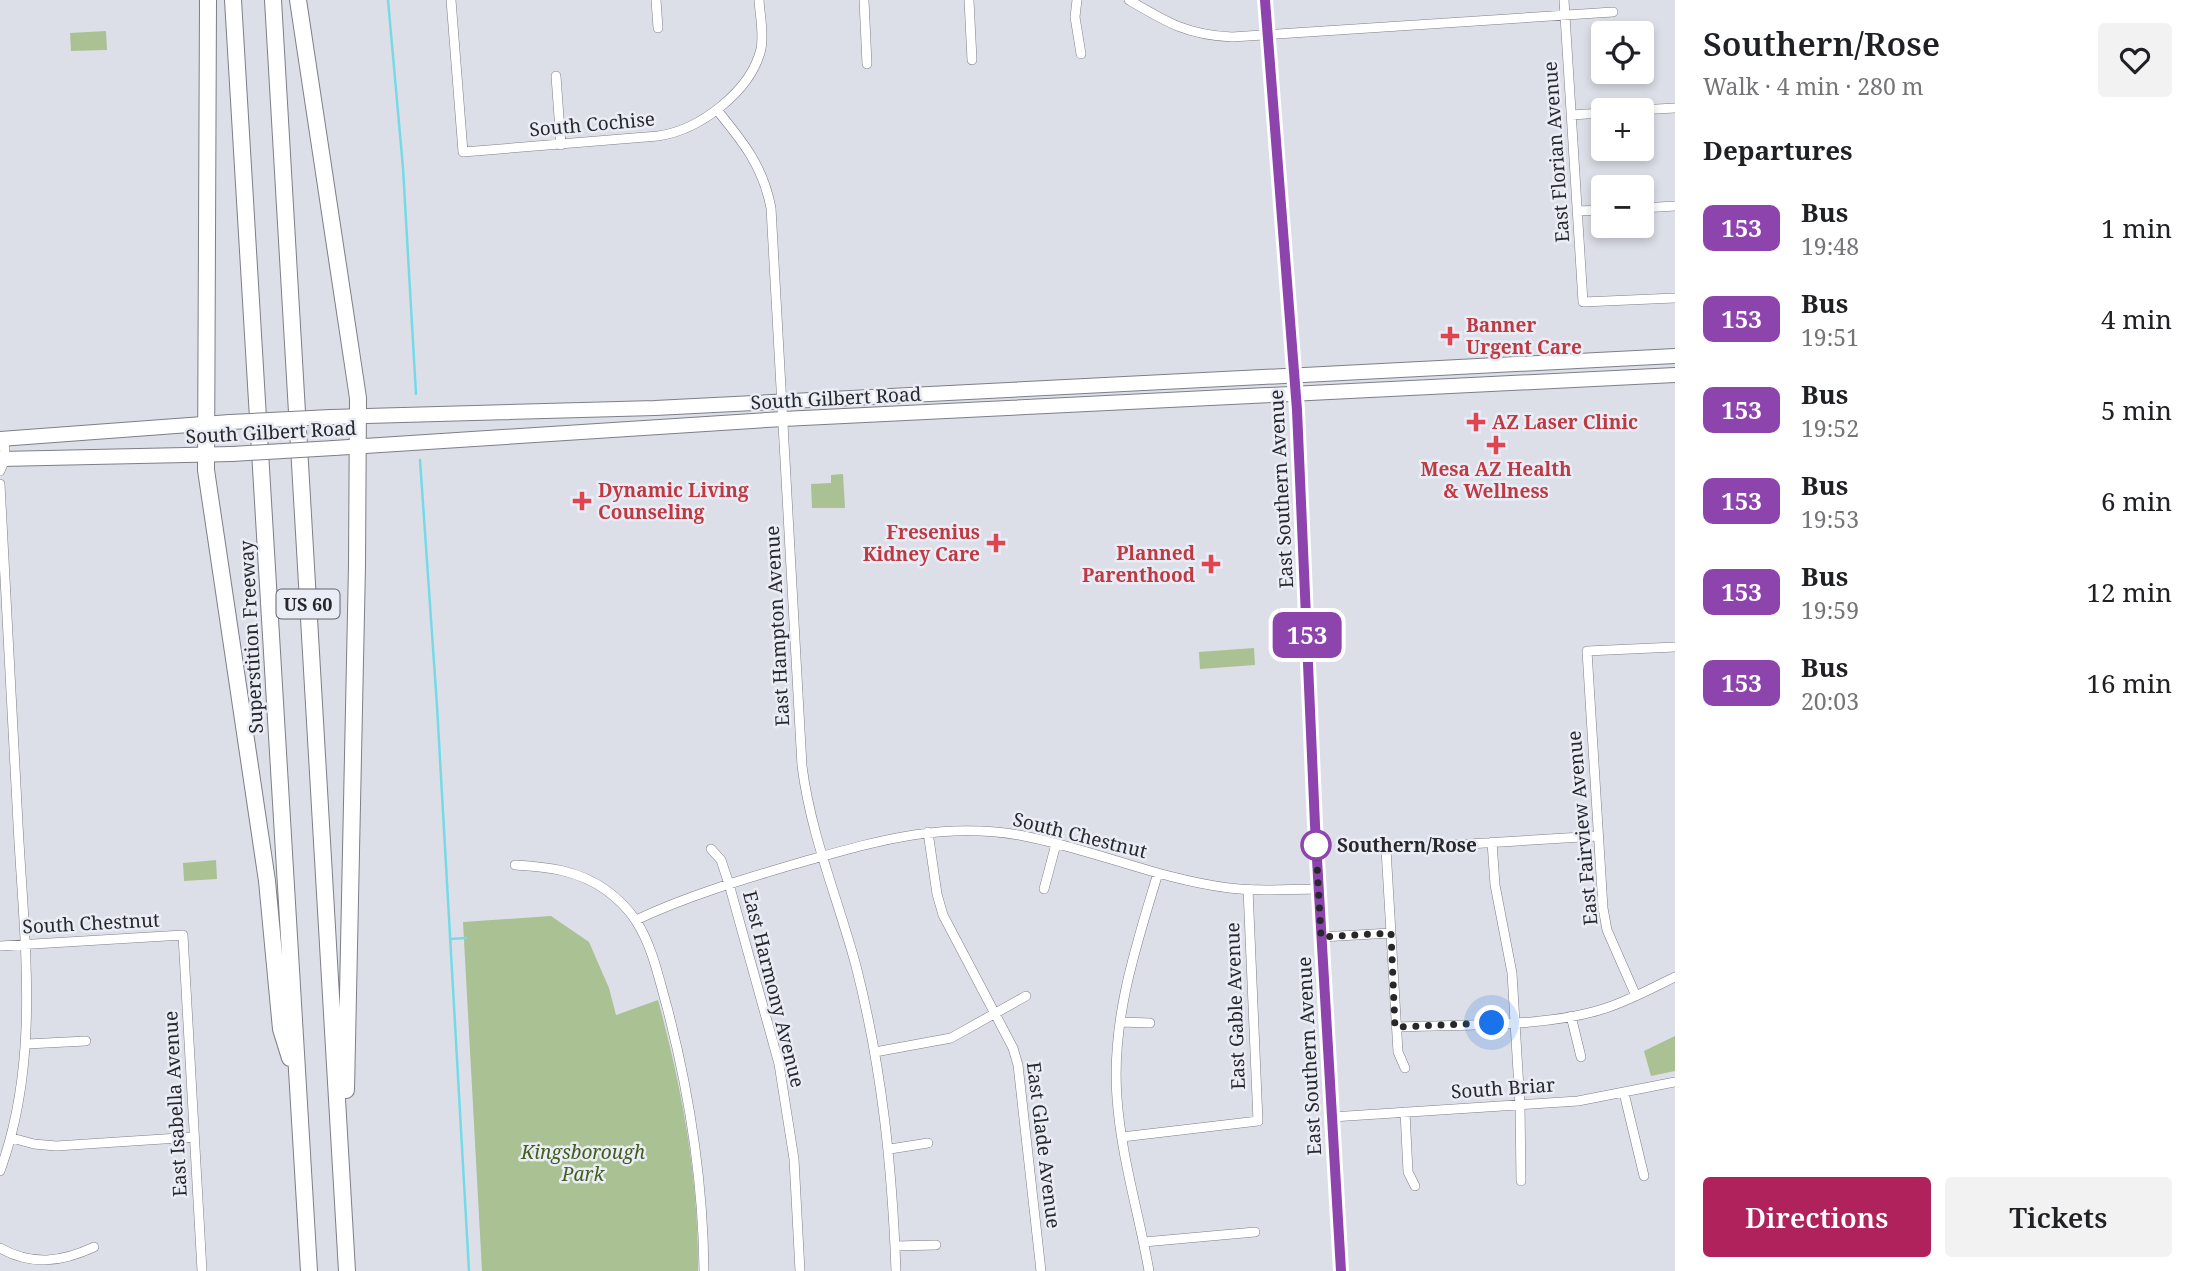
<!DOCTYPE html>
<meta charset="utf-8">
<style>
:root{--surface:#fff;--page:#f2f2f2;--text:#202124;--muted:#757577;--accent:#af225b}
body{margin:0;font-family:"Noto Serif",serif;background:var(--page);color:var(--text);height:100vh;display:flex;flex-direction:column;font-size:26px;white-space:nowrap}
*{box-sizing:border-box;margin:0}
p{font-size:23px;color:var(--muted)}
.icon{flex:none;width:38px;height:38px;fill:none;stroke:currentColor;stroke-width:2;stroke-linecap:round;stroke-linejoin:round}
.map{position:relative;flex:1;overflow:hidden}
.details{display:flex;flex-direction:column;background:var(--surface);width:525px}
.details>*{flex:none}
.badge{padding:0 14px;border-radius:10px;font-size:24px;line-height:46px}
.tools{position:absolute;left:1591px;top:21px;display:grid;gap:14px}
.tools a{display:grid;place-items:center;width:63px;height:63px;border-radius:7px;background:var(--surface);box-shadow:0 4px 10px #0003;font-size:35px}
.you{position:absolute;width:35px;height:35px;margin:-18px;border:5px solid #fff;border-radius:50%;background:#1a73e8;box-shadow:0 0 0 10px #1a73e833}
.map>.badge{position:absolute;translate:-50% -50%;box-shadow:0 0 0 4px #fff}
h2{padding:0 28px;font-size:26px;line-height:63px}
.round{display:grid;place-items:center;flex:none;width:74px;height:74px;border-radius:7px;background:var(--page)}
.headline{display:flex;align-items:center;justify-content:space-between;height:119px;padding:0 28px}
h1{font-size:33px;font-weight:600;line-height:52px}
.action{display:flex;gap:14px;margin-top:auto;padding:14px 28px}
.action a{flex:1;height:80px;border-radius:7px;background:var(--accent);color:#fff;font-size:28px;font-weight:600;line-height:80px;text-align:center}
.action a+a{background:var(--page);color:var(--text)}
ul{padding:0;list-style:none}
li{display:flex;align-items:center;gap:21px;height:91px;padding:0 28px}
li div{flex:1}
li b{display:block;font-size:26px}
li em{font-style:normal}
li .badge{min-width:77px;font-weight:700;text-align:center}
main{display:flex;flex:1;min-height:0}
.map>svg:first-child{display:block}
.green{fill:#aac194}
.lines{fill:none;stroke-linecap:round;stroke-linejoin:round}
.stream{stroke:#76dae6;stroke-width:2.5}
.street-casing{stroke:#7d7f87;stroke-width:10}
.secondary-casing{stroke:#7d7f87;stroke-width:14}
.primary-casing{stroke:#7d7f87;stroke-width:16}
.highway-casing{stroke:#7d7f87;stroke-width:18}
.street{stroke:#fff;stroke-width:9}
.secondary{stroke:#fff;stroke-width:12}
.primary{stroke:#fff;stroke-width:14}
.highway{stroke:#fff;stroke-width:16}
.primary-bridge-casing{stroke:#7d7f87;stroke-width:16;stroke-linecap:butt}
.primary-bridge{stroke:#fff;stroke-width:14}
.line-casing{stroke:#fff;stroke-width:16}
.line{stroke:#8e44ad;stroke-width:10}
.walk{stroke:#28282c;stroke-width:7;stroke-dasharray:0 12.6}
.health-dot{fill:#e0444e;stroke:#eaecf6;stroke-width:2.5}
.stop-dot{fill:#fff;stroke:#8e44ad;stroke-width:3.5}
.labels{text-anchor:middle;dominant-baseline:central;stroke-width:5;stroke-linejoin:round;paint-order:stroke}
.shield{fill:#eaecf6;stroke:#626369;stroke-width:2}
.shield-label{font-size:18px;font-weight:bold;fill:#28282c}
.street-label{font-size:19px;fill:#28282c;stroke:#eaecf6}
.health-label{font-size:19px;font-weight:bold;fill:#be3a42;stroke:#eaecf6;text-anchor:start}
.stop-label{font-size:19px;font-weight:bold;fill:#28282c;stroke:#eaecf6;text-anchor:start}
.park-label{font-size:19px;font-style:italic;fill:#405d19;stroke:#eaecf6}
</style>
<main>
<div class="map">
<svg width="1675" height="1271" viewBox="0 0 1675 1271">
<rect width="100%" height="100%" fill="#dddfe8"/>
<path class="green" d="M106 31 107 50 71 51 70 33Z
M843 474 845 508H812L811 484 831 483V475Z
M1254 648 1255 665 1200 669 1199 652Z
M216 860 217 879 184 881 183 863Z
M551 916 589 942 609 988 616 1015 658 1000C682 1088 699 1179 698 1271H482L463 922Z
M1675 1036V1071L1651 1076 1644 1051Z"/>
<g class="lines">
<path class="stream" d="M388 0 403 168 416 394
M420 460 437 706 469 1271
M450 939 466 938"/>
<defs>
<path id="street" d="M451 0 463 152 658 136C700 130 751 91 761 49 764 33 760 16 759 0
M656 0 658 28
M864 0 867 64
M969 0 972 60
M1077 0 1075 17 1081 54
M1129 0C1166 22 1187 35 1232 37L1613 12
M1564 0 1583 302 1675 298
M556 76 561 145
M717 110C743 142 763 166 771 208L802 766C811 836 838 899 856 966 882 1068 892 1166 896 1271
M1639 110 1675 108
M1571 115 1603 113
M1642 208 1675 206
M1577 211 1603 210
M0 471 5 459 4 439
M0 484C6 598 12 711 18 824 24 940 41 1060 0 1171
M928 832 937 894 943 915 1013 1048 1018 1065 1041 1271
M1492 842 1495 885 1512 973 1520 1105 1521 1181
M711 849 721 860 729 884 779 1064 794 1159 800 1271
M515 865C548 867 578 870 606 890 617 898 629 910 636 921 652 945 659 979 667 1007 690 1095 703 1179 704 1271
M1044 889 1056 844
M636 920C687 896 741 880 795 864 871 843 938 821 1019 835 1090 848 1157 879 1229 888 1258 892 1289 889 1319 889
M1321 937 1391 933
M0 946 183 935 202 1271
M1636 996 1607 930 1603 908 1587 651 1675 647
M1571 1016 1581 1057
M1120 1022 1150 1023
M1396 1027C1459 1024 1547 1028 1606 1008 1630 1000 1652 988 1675 977
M27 1044 86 1041
M875 1052 951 1038 1026 996
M1405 1068 1398 1052 1386 849 1598 836
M1624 1093 1644 1176
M1405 1112 1408 1172 1415 1186
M1332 1117 1578 1101 1675 1082
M1122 1137 1258 1121 1248 889
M12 1138 34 1144 56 1146 194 1137
M890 1149 928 1143
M1144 1242 1255 1232
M895 1246 936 1245
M0 1248C32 1266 62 1262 94 1247
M1149 1271C1139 1214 1121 1156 1117 1098 1111 1020 1136 946 1158 873"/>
<path id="secondary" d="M1265 0 1297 410 1315 825 1341 1271"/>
<path id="primary" d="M331 417 655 408 1675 356
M0 439 230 422
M334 448 783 419 1675 375
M0 459 232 454"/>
<path id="highway" d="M208 0 206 470 267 881 281 1029 290 1058
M233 0 309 1271
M273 0 347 1271
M298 0 358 398 357 565 346 1090"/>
</defs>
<use href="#street" class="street-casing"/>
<use href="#secondary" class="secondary-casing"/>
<use href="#primary" class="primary-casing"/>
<use href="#highway" class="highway-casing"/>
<use href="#street" class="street"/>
<use href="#secondary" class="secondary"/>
<use href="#primary" class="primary"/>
<use href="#highway" class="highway"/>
<defs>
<path id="primary-bridge" d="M230 422 331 417
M232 454 334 448"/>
</defs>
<use href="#primary-bridge" class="primary-bridge-casing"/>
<use href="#primary-bridge" class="primary-bridge"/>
</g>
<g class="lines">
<defs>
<path id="line" d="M1265 0 1297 410 1315 825 1341 1271"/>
</defs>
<use href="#line" class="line-casing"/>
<use href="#line" class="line"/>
<path class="walk" d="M1316 845 1321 937 1391 933 1395 1027 1492 1023"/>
</g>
<g class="health-dot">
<path d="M1446.5 325.5h7v7h7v7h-7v7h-7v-7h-7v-7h7z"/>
<path d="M1472.5 411.5h7v7h7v7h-7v7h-7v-7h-7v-7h7z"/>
<path d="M1492.5 434.5h7v7h7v7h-7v7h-7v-7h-7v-7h7z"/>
<path d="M578.5 490.5h7v7h7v7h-7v7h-7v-7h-7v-7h7z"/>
<path d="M992.5 532.5h7v7h7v7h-7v7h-7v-7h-7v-7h7z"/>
<path d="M1207.5 553.5h7v7h7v7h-7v7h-7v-7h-7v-7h7z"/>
</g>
<circle class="stop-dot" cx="1316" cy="845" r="14"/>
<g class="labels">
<rect class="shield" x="276.5" y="589.5" width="63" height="29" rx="5"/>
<g class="shield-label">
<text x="308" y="604">US 60</text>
</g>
<g class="street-label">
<text transform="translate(592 124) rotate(-5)">South Cochise</text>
<text transform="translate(1556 152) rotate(-94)">East Florian Avenue</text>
<text transform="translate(836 398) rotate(-3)">South Gilbert Road</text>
<text transform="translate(271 432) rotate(-3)">South Gilbert Road</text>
<text transform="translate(1281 489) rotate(-93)">East Southern Avenue</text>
<text transform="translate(777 626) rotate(-93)">East Hampton Avenue</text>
<text transform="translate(251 637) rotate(-93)">Superstition Freeway</text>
<text transform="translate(1582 828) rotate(-95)">East Fairview Avenue</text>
<text transform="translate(1080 835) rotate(14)">South Chestnut</text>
<text transform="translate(91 923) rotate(-3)">South Chestnut</text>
<text transform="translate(774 989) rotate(76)">East Harmony Avenue</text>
<text transform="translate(1235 1006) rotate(-92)">East Gable Avenue</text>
<text transform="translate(1309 1056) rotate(-93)">East Southern Avenue</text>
<text transform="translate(1503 1088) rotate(-4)">South Briar</text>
<text transform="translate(175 1104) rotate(-93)">East Isabella Avenue</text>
<text transform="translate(1044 1145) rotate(83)">East Glade Avenue</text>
</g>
<g class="health-label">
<text x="1466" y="325">Banner<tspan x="1466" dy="22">Urgent Care</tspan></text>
<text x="1492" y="422">AZ Laser Clinic</text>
<text x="1496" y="469" text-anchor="middle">Mesa AZ Health<tspan x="1496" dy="22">&amp; Wellness</tspan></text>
<text x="598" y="490">Dynamic Living<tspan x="598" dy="22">Counseling</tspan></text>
<text x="980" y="532" text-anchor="end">Fresenius<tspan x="980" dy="22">Kidney Care</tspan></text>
<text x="1195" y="553" text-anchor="end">Planned<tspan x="1195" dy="22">Parenthood</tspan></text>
</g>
<g class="stop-label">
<text x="1337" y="845">Southern/Rose</text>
</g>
<g class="park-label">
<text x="583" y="1152">Kingsborough<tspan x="583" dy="22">Park</tspan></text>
</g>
</g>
</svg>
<div class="tools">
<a><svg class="icon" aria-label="locate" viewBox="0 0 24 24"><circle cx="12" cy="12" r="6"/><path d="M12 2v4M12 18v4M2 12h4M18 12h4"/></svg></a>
<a>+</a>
<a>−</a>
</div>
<div class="you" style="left:1492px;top:1023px"></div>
<b class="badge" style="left:1307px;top:635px;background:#8e44ad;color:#fff">153</b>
</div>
<section class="details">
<div class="headline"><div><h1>Southern/Rose</h1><p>Walk · 4 min · 280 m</p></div><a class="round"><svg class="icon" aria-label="heart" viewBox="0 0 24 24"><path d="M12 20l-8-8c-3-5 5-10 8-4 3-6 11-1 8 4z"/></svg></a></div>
<h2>Departures</h2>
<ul>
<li><span class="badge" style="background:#8e44ad;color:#fff">153</span><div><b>Bus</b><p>19:48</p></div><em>1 min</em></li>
<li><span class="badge" style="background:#8e44ad;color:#fff">153</span><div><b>Bus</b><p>19:51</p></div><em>4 min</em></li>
<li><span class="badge" style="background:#8e44ad;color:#fff">153</span><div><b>Bus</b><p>19:52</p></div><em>5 min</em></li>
<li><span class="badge" style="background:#8e44ad;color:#fff">153</span><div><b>Bus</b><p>19:53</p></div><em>6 min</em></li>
<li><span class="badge" style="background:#8e44ad;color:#fff">153</span><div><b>Bus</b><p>19:59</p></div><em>12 min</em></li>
<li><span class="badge" style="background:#8e44ad;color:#fff">153</span><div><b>Bus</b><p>20:03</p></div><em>16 min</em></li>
</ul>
<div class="action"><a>Directions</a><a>Tickets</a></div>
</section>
</main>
